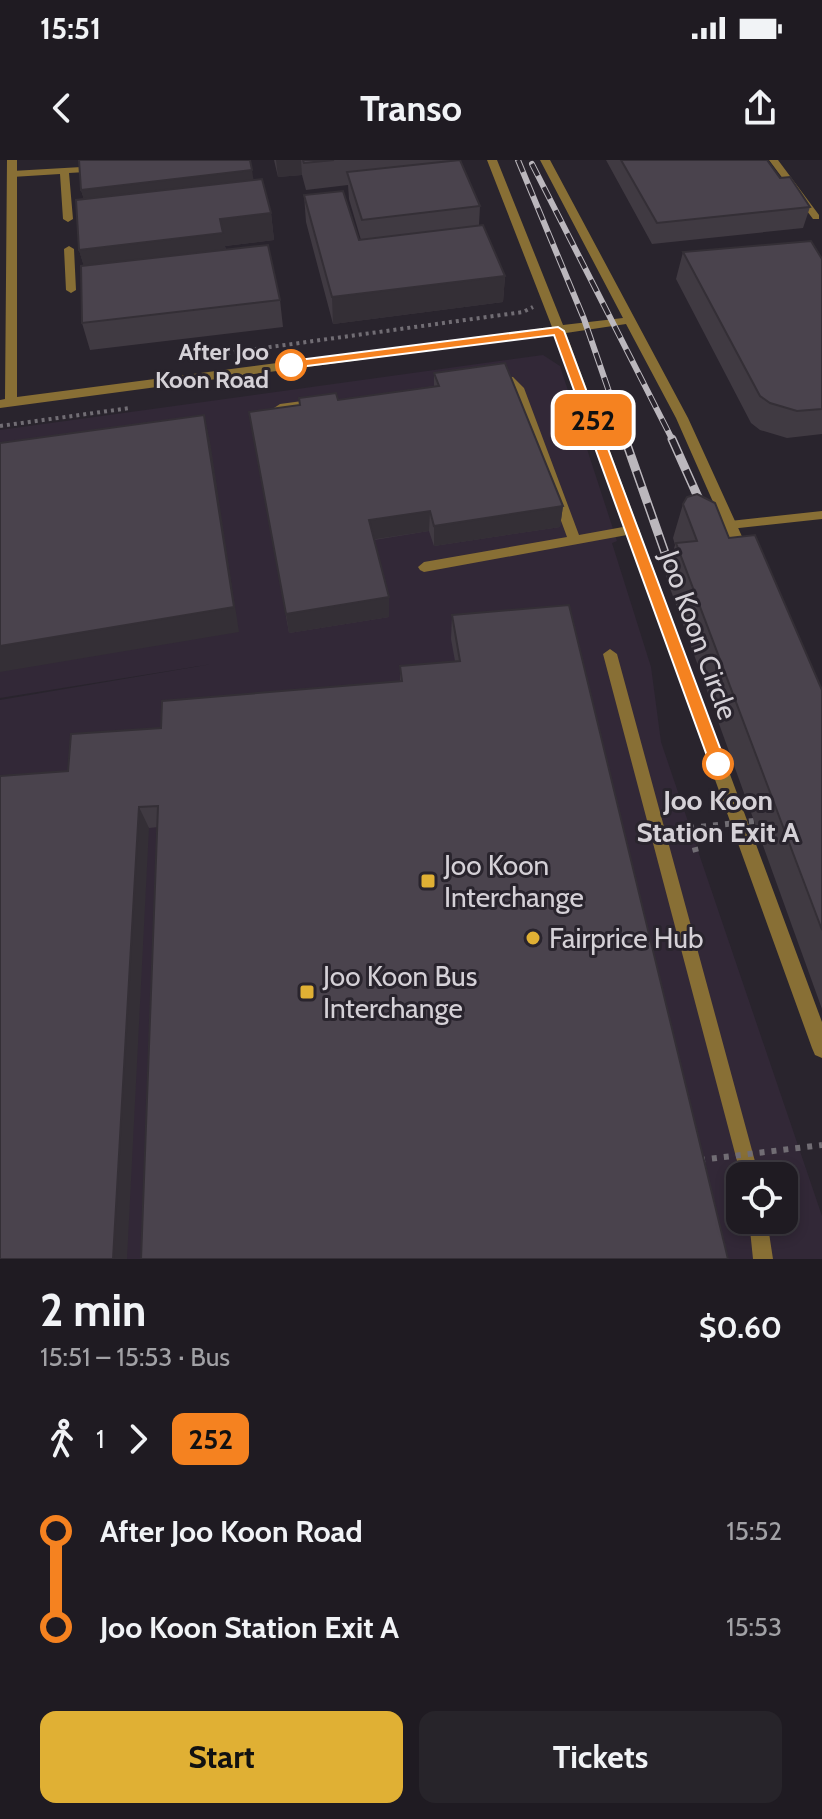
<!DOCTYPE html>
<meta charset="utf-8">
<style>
:root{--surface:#1f1b22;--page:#27242a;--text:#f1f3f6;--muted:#a1a1a5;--line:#3c3940;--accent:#e0b034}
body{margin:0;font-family:Cabin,sans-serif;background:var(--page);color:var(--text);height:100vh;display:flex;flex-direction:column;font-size:30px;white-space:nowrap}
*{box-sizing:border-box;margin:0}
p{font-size:26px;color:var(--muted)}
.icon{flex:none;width:44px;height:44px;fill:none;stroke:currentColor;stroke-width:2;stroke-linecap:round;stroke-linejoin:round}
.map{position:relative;height:1099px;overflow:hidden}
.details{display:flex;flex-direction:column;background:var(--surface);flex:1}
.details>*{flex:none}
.badge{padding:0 16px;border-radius:12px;font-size:28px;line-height:52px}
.fabs{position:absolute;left:726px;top:1002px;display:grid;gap:16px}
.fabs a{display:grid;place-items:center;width:72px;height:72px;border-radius:16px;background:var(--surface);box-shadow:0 4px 12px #0003,0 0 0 2px var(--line);font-size:40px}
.map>.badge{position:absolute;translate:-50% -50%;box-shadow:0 0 0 4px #fff}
.legs{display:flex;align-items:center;gap:12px;height:88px;padding:0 40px;font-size:26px}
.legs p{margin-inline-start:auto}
.summary{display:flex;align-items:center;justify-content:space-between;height:136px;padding:0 40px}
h1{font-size:44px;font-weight:700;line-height:60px}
.cta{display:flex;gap:16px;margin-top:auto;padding:16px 40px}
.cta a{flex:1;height:92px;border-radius:16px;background:var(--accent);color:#111;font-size:32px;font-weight:700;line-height:92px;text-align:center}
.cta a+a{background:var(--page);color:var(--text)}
ul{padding:0 40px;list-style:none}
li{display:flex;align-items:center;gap:28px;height:96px;font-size:30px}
li i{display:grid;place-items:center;width:12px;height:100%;margin:0 10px;background:currentColor}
li i::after{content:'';width:20px;height:20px;margin:-10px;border:6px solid;border-radius:50%;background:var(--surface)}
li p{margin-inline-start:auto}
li:first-child i{background:linear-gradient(#0000 50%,currentColor 0)}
li:last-child i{background:linear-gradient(currentColor 50%,#0000 0)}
.status{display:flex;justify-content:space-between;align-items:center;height:56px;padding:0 40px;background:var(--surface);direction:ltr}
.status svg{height:22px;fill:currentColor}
header{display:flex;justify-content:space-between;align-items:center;height:104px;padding:0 40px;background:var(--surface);font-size:36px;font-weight:700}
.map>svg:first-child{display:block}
.built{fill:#322837;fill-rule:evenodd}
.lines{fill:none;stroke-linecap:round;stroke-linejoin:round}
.path{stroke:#716d74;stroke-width:4;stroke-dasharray:3 4;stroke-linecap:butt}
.service{fill:#886f35;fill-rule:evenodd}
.minor{fill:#886f35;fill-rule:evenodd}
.rail-far1-casing{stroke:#bbb7bd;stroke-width:6}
.rail-casing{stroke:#bbb7bd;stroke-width:9}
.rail-far1{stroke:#29242d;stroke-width:4;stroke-dasharray:13;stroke-linecap:butt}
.rail{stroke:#29242d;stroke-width:6;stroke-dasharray:17;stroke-linecap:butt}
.path-bridge{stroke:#716d74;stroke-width:6;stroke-dasharray:5 7;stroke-linecap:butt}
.wall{fill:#403a42}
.shaded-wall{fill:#342f36}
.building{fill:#4a434d;stroke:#342f36;stroke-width:2}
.line-1{fill:#f58220;stroke:#fff;stroke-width:2}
.stop-1-dot{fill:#fff;stroke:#f58220;stroke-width:4}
.poi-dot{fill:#e0b034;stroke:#29242d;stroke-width:3}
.labels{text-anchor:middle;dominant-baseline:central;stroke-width:6;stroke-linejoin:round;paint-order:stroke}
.far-stop-label{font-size:24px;font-weight:bold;fill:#d5d1d7;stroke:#29242d;text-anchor:end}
.street-label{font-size:28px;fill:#d5d1d7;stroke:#29242d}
.stop-label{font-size:28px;font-weight:bold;fill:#d5d1d7;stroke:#29242d}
.poi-label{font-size:28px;fill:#d5d1d7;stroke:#29242d;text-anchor:start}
</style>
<div class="status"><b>15:51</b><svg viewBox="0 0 49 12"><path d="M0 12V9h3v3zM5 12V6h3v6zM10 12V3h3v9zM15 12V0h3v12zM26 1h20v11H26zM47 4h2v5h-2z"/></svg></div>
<header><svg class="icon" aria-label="back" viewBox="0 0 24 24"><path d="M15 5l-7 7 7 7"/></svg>Transo<svg class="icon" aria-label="share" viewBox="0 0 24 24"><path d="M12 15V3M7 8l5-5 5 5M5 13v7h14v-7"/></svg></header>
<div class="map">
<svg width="822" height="1099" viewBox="0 0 822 1099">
<rect width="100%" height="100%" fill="#29242d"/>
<path class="built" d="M543 195 560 206 617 381 612 383 651 507 661 582 822 1056V1099H0V540L212 504 0 538V270ZM740 1016H784V1060H740Z"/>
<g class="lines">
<path class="path" d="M227 193 523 152 533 147
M0 266 130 248"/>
<path class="service" d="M769 0H778L819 55V59H813Z
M99 6 104 9 102 11 69 13 73 59 68 62 63 59 60 14 12 17 7 14 12 11Z
M69 86 74 89 76 130 71 133 66 130 64 89Z
M497 215 513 217 524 228 579 375 634 365 638 367 640 370 638 373 424 412 420 410 418 407 424 402 567 377 513 230 506 223 493 222 492 219Z
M317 239 323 243 321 246 280 252 274 248 280 244Z
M822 351V359L730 369 724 365 730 361Z
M610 489 617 494 759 1016H741L603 494Z
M749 1060H767L773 1099H753Z"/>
<path class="minor" d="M7 0H17V237L552 167 487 0H497L563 165 623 158 540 0H550L688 258 750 394 743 399 736 394 676 258 626 164 566 173 822 862V898L815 895 812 888 554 174 0 248V240L5 239Z"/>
<defs>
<path id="rail-far1" d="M518 0 584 159 626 281
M532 4 673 281"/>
<path id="rail" d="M625 279 677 427
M672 279 706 355"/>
</defs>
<use href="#rail-far1" class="rail-far1-casing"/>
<use href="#rail" class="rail-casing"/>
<use href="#rail-far1" class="rail-far1"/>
<use href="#rail" class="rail"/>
<path class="path-bridge" d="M696 692 690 668 754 661
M700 1000 822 985"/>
</g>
<path class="wall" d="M274 0H450L480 46 479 65 505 116 503 142 333 164 306 62 304 35 359 80H361L349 39 348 25 306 30 302 15 278 17Z
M606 0H767L780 18 810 47 803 68 652 84Z
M253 20 271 53 274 80 225 86 226 90 280 140 283 167 90 190 82 163 84 106 79 90 84 39 81 30Z
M683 92 822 99V274L787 278 760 270 751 263 676 119Z
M434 213 563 346 560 367 434 386 429 371 374 380 389 437V457L289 473 249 252 299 245V238L338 240 434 226Z
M683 344 729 378 822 530V849L666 417 675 385 673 378Z
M569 445 158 667 149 668 68 611 161 568 400 522V506L455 501 451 479 452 455Z"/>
<path class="shaded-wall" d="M276 0H301L302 15 278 17Z
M252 10 256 36 89 56 81 30Z
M271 53 274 80 225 86 227 100 87 117 79 90 220 59Z
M505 116 503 142 333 164 332 137Z
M204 255 210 281 239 472 0 512V486Z
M563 346 560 367 434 386V366Z
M430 351 429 371 370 380 369 360Z
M389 437V457L289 473 286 454Z
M139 647 149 668 127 1099H113Z"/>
<path class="building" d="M79 0H250L252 10 81 30Z
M303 0H334L304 3Z
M460 0 480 46 362 60 347 12Z
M621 0H767L780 18 790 17 810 47 657 63Z
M262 19 271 53 220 59 223 73 79 90 76 40Z
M343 31 359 80 483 65 505 116 332 137 304 35Z
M811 81 822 99V249L797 251 770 243 760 236 683 92Z
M268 85 280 140 82 163 81 106Z
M505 203 563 346 434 366 430 351 369 360 389 437 286 454 249 252 300 245 299 238 336 233 338 240 439 226 434 213Z
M204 255 234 447 0 486V283Z
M697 334 715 343 729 378 755 375 822 530V770L676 383 697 381 683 344 687 337Z
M569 445 728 1099H141L158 646 139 647 113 1099H0V616L68 611 71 574 161 568 162 541 402 521 400 506 460 501 452 455Z"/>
<path class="line-1" d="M558 167 564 171 726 604 724 608H713L710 604 554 175 291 208 285 205 291 201Z"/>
<g class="stop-1-dot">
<circle cx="291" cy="205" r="14"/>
<circle cx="718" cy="604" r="14"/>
</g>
<g class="poi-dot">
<rect x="420" y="713" width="16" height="16" rx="4"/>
<circle cx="533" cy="778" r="8"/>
<rect x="299" y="824" width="16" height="16" rx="4"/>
</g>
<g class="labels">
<g class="far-stop-label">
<text x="269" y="191">After Joo<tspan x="269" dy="28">Koon Road</tspan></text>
</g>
<g class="street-label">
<text transform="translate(699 475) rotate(70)">Joo Koon Circle</text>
</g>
<g class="stop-label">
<text x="718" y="640">Joo Koon<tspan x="718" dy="32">Station Exit A</tspan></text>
</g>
<g class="poi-label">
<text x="444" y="705">Joo Koon<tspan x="444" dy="32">Interchange</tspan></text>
<text x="549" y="778">Fairprice Hub</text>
<text x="323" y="816">Joo Koon Bus<tspan x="323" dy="32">Interchange</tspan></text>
</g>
</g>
</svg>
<div class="fabs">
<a><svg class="icon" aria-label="locate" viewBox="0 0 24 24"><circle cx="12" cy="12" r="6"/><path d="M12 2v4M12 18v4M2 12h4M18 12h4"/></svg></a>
</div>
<b class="badge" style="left:593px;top:260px;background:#f58220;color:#111">252</b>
</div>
<section class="details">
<div class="summary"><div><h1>2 min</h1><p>15:51 – 15:53 · Bus</p></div><b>$0.60</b></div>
<div class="legs"><svg class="icon" aria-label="walk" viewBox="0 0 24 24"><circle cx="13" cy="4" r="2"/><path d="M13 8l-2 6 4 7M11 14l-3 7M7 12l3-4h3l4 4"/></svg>1<svg class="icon" aria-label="forward" viewBox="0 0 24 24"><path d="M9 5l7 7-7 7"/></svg><b class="badge" style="background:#f58220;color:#111">252</b></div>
<ul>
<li><i style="color:#f58220"></i><b>After Joo Koon Road</b><p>15:52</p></li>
<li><i style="color:#f58220"></i><b>Joo Koon Station Exit A</b><p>15:53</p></li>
</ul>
<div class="cta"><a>Start</a><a>Tickets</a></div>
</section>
